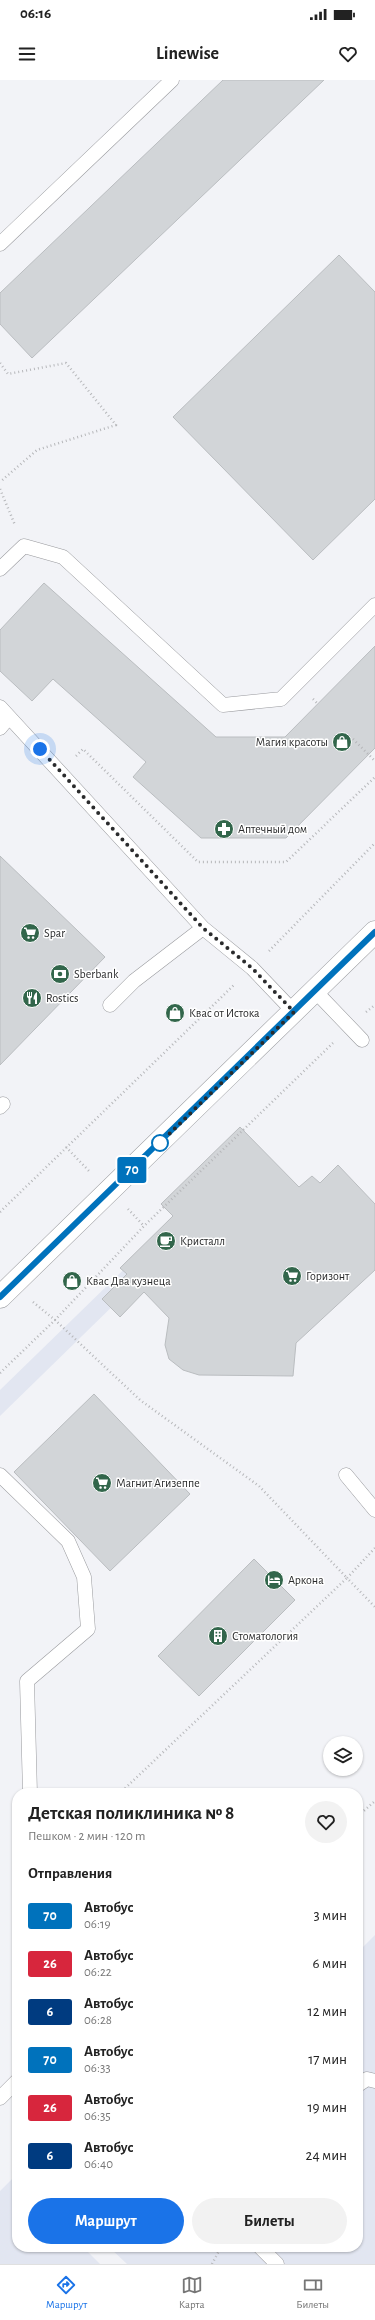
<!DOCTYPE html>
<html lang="ru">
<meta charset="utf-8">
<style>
:root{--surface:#fff;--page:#f2f2f2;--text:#222;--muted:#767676;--line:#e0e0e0;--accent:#1a73e8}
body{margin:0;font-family:"Alegreya Sans",sans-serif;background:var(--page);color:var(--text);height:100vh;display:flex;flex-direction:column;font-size:15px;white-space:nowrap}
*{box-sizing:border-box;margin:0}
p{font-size:13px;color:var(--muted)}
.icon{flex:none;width:22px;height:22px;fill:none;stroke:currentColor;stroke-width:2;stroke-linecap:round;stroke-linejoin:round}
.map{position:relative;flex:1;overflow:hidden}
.drawer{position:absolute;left:12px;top:1708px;width:351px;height:464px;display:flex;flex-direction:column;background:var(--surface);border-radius:16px;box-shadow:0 1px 3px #0004}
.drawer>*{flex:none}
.badge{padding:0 8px;border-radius:3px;font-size:14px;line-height:26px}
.tools{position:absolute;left:323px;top:1656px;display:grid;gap:8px}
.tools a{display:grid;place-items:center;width:40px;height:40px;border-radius:50%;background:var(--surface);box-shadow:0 1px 3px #0004;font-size:20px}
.you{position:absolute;width:20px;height:20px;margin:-10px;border:3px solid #fff;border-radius:50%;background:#1a73e8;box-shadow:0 0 0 6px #1a73e833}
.map>.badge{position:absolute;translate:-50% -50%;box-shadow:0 0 0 2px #fff}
h2{padding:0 16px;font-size:15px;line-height:36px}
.round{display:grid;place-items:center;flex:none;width:42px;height:42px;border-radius:21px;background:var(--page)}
.summary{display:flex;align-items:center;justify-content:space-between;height:68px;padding:0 16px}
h1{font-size:19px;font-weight:700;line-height:30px}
.action{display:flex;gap:8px;margin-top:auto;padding:8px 16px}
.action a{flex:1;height:46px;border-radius:24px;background:var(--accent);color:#fff;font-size:16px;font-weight:700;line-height:46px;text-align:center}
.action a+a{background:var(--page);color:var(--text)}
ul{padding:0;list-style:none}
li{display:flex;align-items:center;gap:12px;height:48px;padding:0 16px}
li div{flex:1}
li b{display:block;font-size:15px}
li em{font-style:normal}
li .badge{min-width:44px;font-weight:700;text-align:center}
.status{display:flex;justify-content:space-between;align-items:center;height:28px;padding:0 20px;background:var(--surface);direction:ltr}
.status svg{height:11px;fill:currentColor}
header{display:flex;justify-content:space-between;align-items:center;height:52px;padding:0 16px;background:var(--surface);font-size:18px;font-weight:700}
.tab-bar{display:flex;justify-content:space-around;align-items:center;height:56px;border-top:1px solid var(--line);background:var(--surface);font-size:11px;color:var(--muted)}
.tab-bar a{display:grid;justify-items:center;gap:2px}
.tab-bar .selected{color:var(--accent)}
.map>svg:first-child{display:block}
.built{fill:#e2e6f1}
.building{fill:#d2d5d8;stroke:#babdc0}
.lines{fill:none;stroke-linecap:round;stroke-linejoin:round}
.lane-casing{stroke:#999a9e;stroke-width:15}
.secondary-casing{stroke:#999a9e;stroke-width:23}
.path{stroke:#b6b7ba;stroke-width:2.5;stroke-dasharray:1 3;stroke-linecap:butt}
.lane{stroke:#fff;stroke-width:14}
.secondary{stroke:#fff;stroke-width:22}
.line-casing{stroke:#fff;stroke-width:9}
.line{stroke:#0072bc;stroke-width:6}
.walk{stroke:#2a2b2c;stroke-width:4;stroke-dasharray:0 7.2}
.stop-dot{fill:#fff;stroke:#0072bc;stroke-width:2}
.labels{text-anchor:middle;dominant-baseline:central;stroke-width:3;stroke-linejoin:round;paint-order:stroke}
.poi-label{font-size:12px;fill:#2a2b2c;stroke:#fff;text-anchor:start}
</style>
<div class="status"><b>06:16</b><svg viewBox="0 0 49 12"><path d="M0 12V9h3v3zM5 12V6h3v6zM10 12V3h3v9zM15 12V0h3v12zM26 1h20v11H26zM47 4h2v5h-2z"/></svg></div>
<header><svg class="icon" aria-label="menu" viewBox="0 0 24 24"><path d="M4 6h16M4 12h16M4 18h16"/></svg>Linewise<svg class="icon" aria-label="heart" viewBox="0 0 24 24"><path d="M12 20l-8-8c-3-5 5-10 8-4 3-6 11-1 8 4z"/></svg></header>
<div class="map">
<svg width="375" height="2184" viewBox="0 0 375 2184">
<rect width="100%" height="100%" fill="#f2f3f7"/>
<path class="built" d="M151 1163 164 1176 0 1336V1310Z
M375 1855V2184H127L109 2167H358V1872Z
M13 2098 17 2101V2167H83L100 2184H0V2111Z"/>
<path class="building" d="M223 0H324L32 278 0 244V213Z
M339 175 375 212V419L313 480 173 337Z
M44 503 216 657H285L375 566V668L286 758H201L133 697 146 682 53 599 32 621 0 591V550Z
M0 776 105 877 0 985Z
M240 1047 299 1107 312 1096 320 1103 338 1085 375 1124V1190L296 1263 293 1296 199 1295 183 1290 169 1279 165 1265 169 1238 144 1212 120 1237 102 1219 127 1194 120 1188 173 1136 161 1124Z
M94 1314 190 1414 110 1491 14 1392Z
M254 1479 295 1520 199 1616 158 1576Z"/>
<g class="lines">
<defs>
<path id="lane" d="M0 164 172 0
M0 489 24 466 63 477 223 625 281 619 375 525
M0 627 203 848
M0 648 9 637
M316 912 362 960
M110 925 134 901 203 848 252 888 294 932
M0 1027 3 1024
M0 1395 68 1461 84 1497 88 1549 27 1601 30 1713
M346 1395 375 1430
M358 2005 367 1999 375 2001
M0 2018 17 2001
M260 2167 277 2184"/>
<path id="secondary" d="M0 1217 375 852"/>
</defs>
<use href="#lane" class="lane-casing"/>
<use href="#secondary" class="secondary-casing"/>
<path class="path" d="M0 283 8 294 66 283 116 345 37 370 0 402
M0 409 15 445
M313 619 318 624
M353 659 375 681
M76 676 83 669 198 782H286L375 697
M269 871 375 763
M366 932 375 925
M66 1067 89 1091
M128 1129 144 1146
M0 1132 235 904
M33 1222 55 1240 140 1320 259 1406 347 1498 120 1713
M0 1293 55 1240 144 1146 333 963
M375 1468 347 1498 375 1527
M358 1736 375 1721
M212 2184 221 2167"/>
<use href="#lane" class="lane"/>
<use href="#secondary" class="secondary"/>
</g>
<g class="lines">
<defs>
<path id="line" d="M0 1217 375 852"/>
</defs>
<use href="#line" class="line-casing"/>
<use href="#line" class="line"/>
<path class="walk" d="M40 669 203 848 252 888 294 932 160 1063"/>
</g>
<defs>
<symbol id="shop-disc" viewBox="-11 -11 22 22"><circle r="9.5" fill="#32664b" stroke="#fff"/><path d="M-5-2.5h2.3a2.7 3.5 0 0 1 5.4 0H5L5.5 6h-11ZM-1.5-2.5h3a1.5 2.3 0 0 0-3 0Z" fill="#fff"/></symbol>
<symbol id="pharmacy-disc" viewBox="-11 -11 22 22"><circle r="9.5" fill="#32664b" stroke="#fff"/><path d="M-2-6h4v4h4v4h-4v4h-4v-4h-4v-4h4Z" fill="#fff"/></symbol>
<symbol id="supermarket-disc" viewBox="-11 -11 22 22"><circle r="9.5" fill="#32664b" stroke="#fff"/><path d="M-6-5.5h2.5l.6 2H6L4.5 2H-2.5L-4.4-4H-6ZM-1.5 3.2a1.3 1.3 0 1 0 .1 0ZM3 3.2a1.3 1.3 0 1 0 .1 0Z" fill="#fff"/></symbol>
<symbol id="bank-disc" viewBox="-11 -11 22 22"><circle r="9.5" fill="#32664b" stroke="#fff"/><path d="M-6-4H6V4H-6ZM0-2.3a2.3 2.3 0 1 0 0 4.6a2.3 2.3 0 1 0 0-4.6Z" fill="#fff"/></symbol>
<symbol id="restaurant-disc" viewBox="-11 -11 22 22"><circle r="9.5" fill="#32664b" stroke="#fff"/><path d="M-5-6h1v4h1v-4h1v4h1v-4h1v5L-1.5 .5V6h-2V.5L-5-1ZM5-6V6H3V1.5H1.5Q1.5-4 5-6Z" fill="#fff"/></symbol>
<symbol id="cafe-disc" viewBox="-11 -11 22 22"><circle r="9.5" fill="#32664b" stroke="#fff"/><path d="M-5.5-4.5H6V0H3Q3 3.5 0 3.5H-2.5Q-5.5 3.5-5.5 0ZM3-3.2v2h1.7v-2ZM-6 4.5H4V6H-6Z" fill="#fff"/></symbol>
<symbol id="hotel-disc" viewBox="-11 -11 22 22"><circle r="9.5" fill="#32664b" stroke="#fff"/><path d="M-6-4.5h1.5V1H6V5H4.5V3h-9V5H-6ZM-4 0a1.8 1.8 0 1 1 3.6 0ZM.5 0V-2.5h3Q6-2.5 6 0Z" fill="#fff"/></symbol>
<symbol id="building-disc" viewBox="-11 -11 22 22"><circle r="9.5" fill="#32664b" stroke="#fff"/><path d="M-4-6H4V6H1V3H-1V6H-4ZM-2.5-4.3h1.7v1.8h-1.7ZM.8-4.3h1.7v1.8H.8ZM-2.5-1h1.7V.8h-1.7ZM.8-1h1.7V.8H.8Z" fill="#fff"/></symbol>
</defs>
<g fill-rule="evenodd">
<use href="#shop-disc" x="331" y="651" width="22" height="22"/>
<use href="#pharmacy-disc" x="213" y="738" width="22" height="22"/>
<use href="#supermarket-disc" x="19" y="842" width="22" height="22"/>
<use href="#bank-disc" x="49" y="883" width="22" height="22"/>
<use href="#restaurant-disc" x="21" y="907" width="22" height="22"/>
<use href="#shop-disc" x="164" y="922" width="22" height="22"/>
<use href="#cafe-disc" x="155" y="1150" width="22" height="22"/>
<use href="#supermarket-disc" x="281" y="1185" width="22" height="22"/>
<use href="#shop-disc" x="61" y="1190" width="22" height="22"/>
<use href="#supermarket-disc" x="91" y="1392" width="22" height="22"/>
<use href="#hotel-disc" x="263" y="1489" width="22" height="22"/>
<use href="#building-disc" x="207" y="1545" width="22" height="22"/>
</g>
<circle class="stop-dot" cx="160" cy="1063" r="8"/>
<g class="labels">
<g class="poi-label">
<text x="328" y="662" text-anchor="end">Магия красоты</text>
<text x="238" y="749">Аптечный дом</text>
<text x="44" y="853">Spar</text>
<text x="74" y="894">Sberbank</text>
<text x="46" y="918">Rostics</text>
<text x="189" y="933">Квас от Истока</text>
<text x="180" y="1161">Кристалл</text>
<text x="306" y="1196">Горизонт</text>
<text x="86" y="1201">Квас Два кузнеца</text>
<text x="116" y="1403">Магнит Агизеппе</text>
<text x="288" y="1500">Аркона</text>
<text x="232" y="1556">Стоматология</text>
</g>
</g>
</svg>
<div class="tools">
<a><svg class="icon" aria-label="layers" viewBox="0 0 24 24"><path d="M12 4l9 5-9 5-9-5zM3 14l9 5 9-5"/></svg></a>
</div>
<div class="you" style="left:40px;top:669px"></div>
<b class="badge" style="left:132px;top:1090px;background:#0072bc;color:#fff">70</b>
<section class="drawer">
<div class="summary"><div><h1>Детская поликлиника № 8</h1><p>Пешком · 2 мин · 120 m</p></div><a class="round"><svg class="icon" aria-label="heart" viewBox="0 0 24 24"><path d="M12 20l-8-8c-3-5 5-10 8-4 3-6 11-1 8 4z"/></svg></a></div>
<h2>Отправления</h2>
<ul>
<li><span class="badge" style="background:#0072bc;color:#fff">70</span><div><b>Автобус</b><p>06:19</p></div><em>3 мин</em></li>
<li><span class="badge" style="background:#d7263d;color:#fff">26</span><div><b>Автобус</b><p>06:22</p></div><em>6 мин</em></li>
<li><span class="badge" style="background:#003b80;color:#fff">6</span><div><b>Автобус</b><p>06:28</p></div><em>12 мин</em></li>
<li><span class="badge" style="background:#0072bc;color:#fff">70</span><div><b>Автобус</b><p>06:33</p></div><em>17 мин</em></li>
<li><span class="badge" style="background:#d7263d;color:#fff">26</span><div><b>Автобус</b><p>06:35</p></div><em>19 мин</em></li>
<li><span class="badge" style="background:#003b80;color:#fff">6</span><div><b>Автобус</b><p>06:40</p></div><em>24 мин</em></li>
</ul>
<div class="action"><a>Маршрут</a><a>Билеты</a></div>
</section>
</div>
<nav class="tab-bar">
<a class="selected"><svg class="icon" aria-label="directions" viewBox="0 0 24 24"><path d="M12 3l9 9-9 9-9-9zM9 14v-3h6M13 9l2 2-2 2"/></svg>Маршрут</a>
<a><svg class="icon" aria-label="map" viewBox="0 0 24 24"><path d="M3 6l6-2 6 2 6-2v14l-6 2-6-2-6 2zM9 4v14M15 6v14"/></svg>Карта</a>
<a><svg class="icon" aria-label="tickets" viewBox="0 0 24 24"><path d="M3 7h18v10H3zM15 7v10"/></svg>Билеты</a>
</nav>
